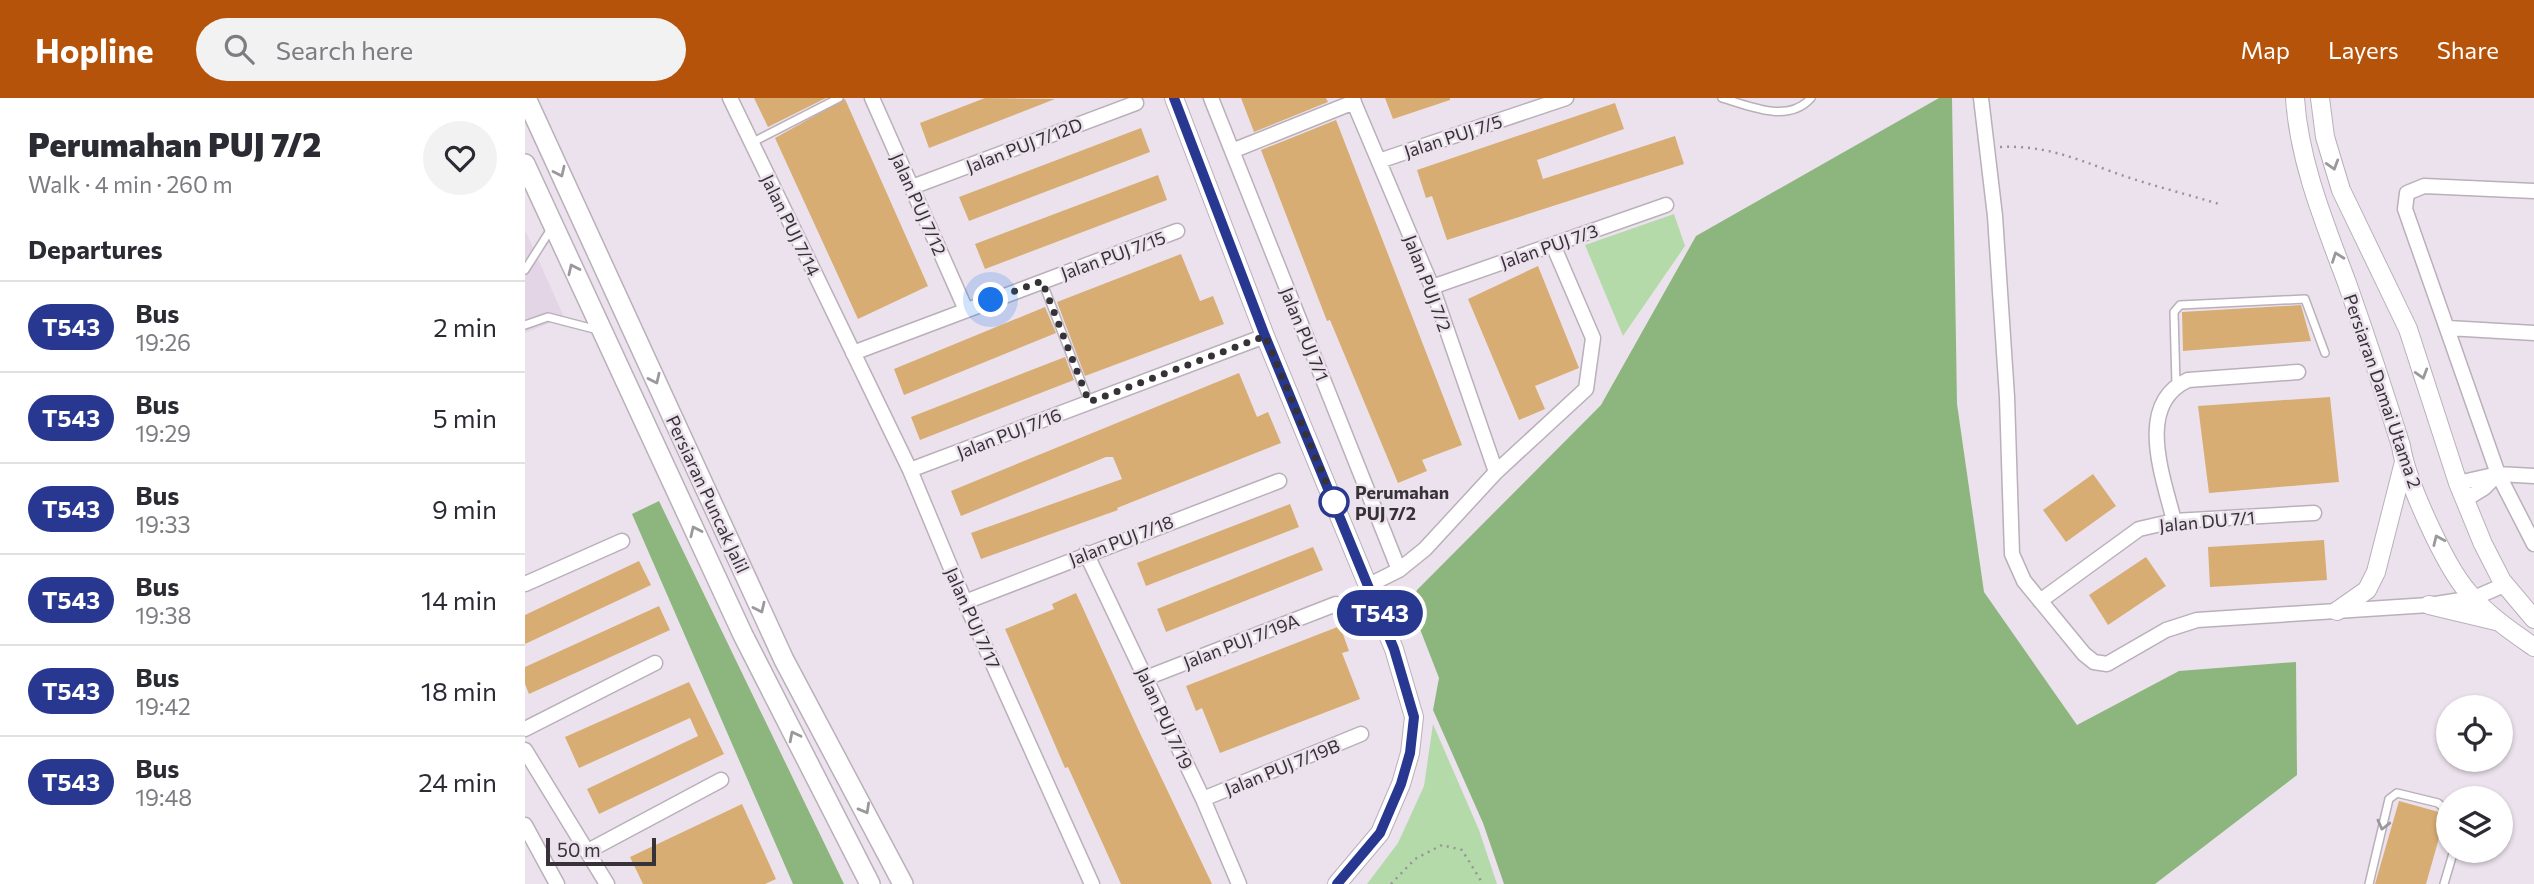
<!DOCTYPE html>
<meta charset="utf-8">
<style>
:root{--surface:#fff;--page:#f2f2f3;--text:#2b2b33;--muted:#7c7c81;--line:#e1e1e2;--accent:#b45309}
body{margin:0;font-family:Commissioner,sans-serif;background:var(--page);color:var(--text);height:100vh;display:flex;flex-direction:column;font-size:26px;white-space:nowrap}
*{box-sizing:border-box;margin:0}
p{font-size:23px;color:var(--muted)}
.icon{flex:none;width:38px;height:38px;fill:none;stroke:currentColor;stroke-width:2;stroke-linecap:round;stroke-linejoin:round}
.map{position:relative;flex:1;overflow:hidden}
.drawer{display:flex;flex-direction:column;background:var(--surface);width:525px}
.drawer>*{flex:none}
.badge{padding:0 14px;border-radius:23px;font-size:24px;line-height:46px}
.buttons{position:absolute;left:1911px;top:597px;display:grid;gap:14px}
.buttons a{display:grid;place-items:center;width:77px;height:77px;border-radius:50%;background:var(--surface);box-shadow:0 2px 5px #0004;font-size:35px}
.scale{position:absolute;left:21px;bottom:18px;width:110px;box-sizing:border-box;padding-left:7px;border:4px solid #363237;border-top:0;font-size:19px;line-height:24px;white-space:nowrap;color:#363237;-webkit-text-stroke:5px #ece2ed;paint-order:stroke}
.you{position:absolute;width:35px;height:35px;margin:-18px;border:5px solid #fff;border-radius:50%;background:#1a73e8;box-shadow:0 0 0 10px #1a73e833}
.map>.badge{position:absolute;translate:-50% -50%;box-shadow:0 0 0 4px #fff}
h2{padding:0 28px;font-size:26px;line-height:63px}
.round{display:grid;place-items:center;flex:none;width:74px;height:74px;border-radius:37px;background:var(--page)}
.summary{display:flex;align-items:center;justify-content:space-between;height:119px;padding:0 28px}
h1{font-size:33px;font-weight:800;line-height:52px}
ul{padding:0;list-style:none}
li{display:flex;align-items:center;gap:21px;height:91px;padding:0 28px;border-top:2px solid var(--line)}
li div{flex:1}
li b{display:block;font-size:26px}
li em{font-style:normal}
li .badge{min-width:77px;font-weight:700;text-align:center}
header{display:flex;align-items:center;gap:42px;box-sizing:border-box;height:98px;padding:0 35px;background:var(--accent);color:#fff}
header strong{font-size:33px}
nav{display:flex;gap:38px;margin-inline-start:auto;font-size:24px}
.search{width:490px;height:63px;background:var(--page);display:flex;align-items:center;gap:18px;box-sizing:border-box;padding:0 24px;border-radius:38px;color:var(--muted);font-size:26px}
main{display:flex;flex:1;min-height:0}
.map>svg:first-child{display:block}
.built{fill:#e3d5e5}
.green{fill:#b5daa9}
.forest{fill:#8cb67e}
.building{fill:#d7ad73}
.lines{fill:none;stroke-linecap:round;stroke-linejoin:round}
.service-casing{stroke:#b9b0ba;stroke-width:10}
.minor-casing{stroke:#b9b0ba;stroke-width:17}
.tertiary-casing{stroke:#b9b0ba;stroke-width:20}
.secondary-casing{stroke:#b9b0ba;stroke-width:22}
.path{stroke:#99929a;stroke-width:2.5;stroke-dasharray:2 5;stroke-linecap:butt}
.service{stroke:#fff;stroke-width:7}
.minor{stroke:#fff;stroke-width:14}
.tertiary{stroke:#fff;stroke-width:18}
.secondary{stroke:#fff;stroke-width:19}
.oneway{stroke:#9a989b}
.line-casing{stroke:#fff;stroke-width:16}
.line{stroke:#283890;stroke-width:10}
.walk{stroke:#363237;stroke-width:7;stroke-dasharray:0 12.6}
.stop-dot{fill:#fff;stroke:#283890;stroke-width:3.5}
.labels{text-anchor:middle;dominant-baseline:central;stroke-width:5;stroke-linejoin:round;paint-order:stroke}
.street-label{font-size:18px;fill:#363237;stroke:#ece2ed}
.stop-label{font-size:18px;font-weight:bold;fill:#363237;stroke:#ece2ed;text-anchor:start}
</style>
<header>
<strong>Hopline</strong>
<div class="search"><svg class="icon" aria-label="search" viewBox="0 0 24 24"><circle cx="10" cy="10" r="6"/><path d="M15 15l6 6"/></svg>Search here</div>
<nav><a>Map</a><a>Layers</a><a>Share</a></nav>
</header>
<main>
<section class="drawer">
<div class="summary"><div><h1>Perumahan PUJ 7/2</h1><p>Walk · 4 min · 260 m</p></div><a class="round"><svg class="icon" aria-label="heart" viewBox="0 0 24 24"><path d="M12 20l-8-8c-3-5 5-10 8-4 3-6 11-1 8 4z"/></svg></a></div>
<h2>Departures</h2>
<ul>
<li><span class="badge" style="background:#283890;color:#fff">T543</span><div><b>Bus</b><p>19:26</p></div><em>2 min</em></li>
<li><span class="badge" style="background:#283890;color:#fff">T543</span><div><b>Bus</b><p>19:29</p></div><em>5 min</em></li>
<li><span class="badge" style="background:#283890;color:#fff">T543</span><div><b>Bus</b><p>19:33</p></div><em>9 min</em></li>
<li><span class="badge" style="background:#283890;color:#fff">T543</span><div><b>Bus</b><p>19:38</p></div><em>14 min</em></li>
<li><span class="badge" style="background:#283890;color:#fff">T543</span><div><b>Bus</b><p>19:42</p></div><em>18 min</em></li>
<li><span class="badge" style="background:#283890;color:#fff">T543</span><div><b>Bus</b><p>19:48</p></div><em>24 min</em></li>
</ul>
</section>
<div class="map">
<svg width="2009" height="786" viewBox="0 0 2009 786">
<rect width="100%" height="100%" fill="#ece2ed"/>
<path class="built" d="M0 132 39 219 0 235Z"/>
<path class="green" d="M1149 116 1160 148 1098 238 1060 147Z
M908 626 954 732 972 786H842L873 745 899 688Z"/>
<path class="forest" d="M1414 0H1427L1432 306 1459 494 1552 627 1654 573 1771 564 1772 677 1630 786H979L958 725 908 612 914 580 886 508 892 492 1076 307 1171 138Z
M134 403 319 786H268L107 416Z"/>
<path class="building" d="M229 0H301L243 29Z
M460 0 530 1 404 50 395 25Z
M716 0H801L803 4 729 34Z
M860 0H925V2L868 21Z
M320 1 403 188 333 221 250 40Z
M1090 5 1099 31 1012 62 1018 81 1150 38 1159 66 922 142 907 98 901 100 892 72Z
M811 22 937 347 897 362 902 373 873 385 805 222 802 223 736 52Z
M616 30 625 54 444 123 434 99Z
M633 77 642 102 460 171 450 146Z
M656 156 675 203 688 198 699 226 560 278 532 204Z
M1013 168 1054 270 1010 288 1020 311 994 322 943 201Z
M1776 207 1786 243 1658 253 1657 214Z
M520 209 531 235 379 297 369 271Z
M540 259 549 282 395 342 386 319Z
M714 275 732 319 743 314 756 345 592 410 593 412 456 461 446 435 597 381 588 359H581L436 418 426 393Z
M1805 299 1814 384 1684 395 1673 308Z
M1568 376 1591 408 1541 444 1518 412Z
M765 406 774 429 621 488 612 465Z
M1799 442 1802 482 1685 489 1683 449Z
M788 449 798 472 641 534 632 511Z
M1621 459 1641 488 1583 527 1564 497Z
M114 463 126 487 0 546V517Z
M551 495 614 633 687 786H596L543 669 540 670 480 531 529 511 527 506Z
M134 508 145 532 4 596 0 586V569Z
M815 528 824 553 817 555 835 601 695 655 677 610 671 613 661 588Z
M164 584 199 656 74 716 62 691 173 638 165 620 54 670 40 639Z
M1874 703 1914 714 1920 719 1901 786H1850Z
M217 706 251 781 240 786H118L105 759Z"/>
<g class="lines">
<defs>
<path id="service" d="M1197 0C1225 8 1263 26 1286 0
M226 45 314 0
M0 172 26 131
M517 183 564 304
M0 227 23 219 73 232
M1651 287 1649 214 1655 207 1780 201 1800 255
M1844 786 1864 701 1872 695 1913 705 1923 714
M1919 786 1929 752"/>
<path id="minor" d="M205 0 385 372 440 504 567 786
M347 0 441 212
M686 0 874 472
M827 0 907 189 971 374
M1456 0 1470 118 1482 299 1487 456 1499 483 1559 556 1569 564 1582 566 1641 532 1672 522 1904 507 1949 500 1979 487
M707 53 829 4
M854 63 1041 0
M387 89 611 5
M2009 93 1899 88 1882 95 1880 111 1973 376 2009 446
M907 189 1141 107
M1923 230 2009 235
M328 255 652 133
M385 372 740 238
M1933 385 1973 376 2009 378
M1941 401 1959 390 1973 376
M1649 423C1639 381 1609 306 1663 282L1773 274
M561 455 678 701 714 786
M0 486 97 443
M844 487 874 472 900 451 971 374 1061 291 1068 240 1028 147
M1515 503 1614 431 1649 423 1789 415
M440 504 754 383
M621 580 811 506
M0 631 130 565
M0 652 82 786
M678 701 836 636
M0 727 32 786
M63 753 196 682"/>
<path id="tertiary" d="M649 0 740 238 869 551 889 619 885 655 876 686 855 735 812 786
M1770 0C1774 64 1800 126 1822 185 1841 239 1859 293 1876 348 1881 382 1920 468 1943 494 1961 516 1986 533 2009 549
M1795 0 1800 39 1816 92 1883 231 1933 385 1958 446 1977 483 2009 521
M1904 507 1971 523
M1812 513 1842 492 1851 474 1879 364"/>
<path id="secondary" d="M1 0 259 562 378 786
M0 66 218 537 345 786"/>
</defs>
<use href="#service" class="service-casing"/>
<use href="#minor" class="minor-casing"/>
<use href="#tertiary" class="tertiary-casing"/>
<use href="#secondary" class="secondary-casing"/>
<path class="path" d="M1475 49C1517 47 1547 59 1585 73 1620 86 1658 95 1694 106
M866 786 890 761 917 747 937 752 958 786"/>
<use href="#service" class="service"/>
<use href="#minor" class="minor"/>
<use href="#tertiary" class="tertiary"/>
<use href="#secondary" class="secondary"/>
</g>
<defs><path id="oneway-chevron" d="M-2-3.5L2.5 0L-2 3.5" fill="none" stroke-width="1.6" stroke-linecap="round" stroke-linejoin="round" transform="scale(1.75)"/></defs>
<g class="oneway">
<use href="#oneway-chevron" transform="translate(1808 67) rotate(73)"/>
<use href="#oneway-chevron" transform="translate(35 74) rotate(65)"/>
<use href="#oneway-chevron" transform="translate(1812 159) rotate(-110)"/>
<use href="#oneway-chevron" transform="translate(48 171) rotate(-115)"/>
<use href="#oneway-chevron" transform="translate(1897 276) rotate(73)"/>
<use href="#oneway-chevron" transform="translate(130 281) rotate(65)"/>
<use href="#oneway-chevron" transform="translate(170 433) rotate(-115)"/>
<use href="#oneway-chevron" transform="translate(1913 442) rotate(-114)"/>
<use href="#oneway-chevron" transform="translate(235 510) rotate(65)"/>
<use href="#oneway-chevron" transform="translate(269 638) rotate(-117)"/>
<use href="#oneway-chevron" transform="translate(340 711) rotate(61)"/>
<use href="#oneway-chevron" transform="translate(1858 727) rotate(104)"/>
</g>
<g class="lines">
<defs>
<path id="line" d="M649 0 740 238 869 551 889 619 885 655 876 686 855 735 812 786"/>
</defs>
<use href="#line" class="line-casing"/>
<use href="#line" class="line"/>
<path class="walk" d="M466 202 517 183 564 304 740 238 813 413 809 404"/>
</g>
<circle class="stop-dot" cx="809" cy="404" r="14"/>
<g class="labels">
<g class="street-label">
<text transform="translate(928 38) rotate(-18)">Jalan PUJ 7/5</text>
<text transform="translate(499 47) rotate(-21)">Jalan PUJ 7/12D</text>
<text transform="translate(394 106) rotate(66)">Jalan PUJ 7/12</text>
<text transform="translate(266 127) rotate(64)">Jalan PUJ 7/14</text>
<text transform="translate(1024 148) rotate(-19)">Jalan PUJ 7/3</text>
<text transform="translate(588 157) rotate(-20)">Jalan PUJ 7/15</text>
<text transform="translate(903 185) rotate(69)">Jalan PUJ 7/2</text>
<text transform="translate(780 236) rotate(68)">Jalan PUJ 7/1</text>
<text transform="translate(1858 293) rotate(71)">Persiaran Damai Utama 2</text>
<text transform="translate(484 335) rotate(-21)">Jalan PUJ 7/16</text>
<text transform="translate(183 396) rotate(65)">Persiaran Puncak Jalil</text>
<text transform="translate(1682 423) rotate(-5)">Jalan DU 7/1</text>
<text transform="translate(596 442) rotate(-21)">Jalan PUJ 7/18</text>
<text transform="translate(448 520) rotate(66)">Jalan PUJ 7/17</text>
<text transform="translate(716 543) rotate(-21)">Jalan PUJ 7/19A</text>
<text transform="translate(640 620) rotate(65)">Jalan PUJ 7/19</text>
<text transform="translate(757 669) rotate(-22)">Jalan PUJ 7/19B</text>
</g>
<g class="stop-label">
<text x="830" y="394">Perumahan<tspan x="830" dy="21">PUJ 7/2</tspan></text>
</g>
</g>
</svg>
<div class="buttons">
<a><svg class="icon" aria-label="locate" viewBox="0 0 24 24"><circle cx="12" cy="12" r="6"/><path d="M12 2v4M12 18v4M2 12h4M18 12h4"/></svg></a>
<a><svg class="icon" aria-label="layers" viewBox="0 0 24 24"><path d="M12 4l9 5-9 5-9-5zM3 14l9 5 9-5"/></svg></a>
</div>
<div class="scale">50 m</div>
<div class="you" style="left:466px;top:202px"></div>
<b class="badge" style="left:855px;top:515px;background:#283890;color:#fff">T543</b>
</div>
</main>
